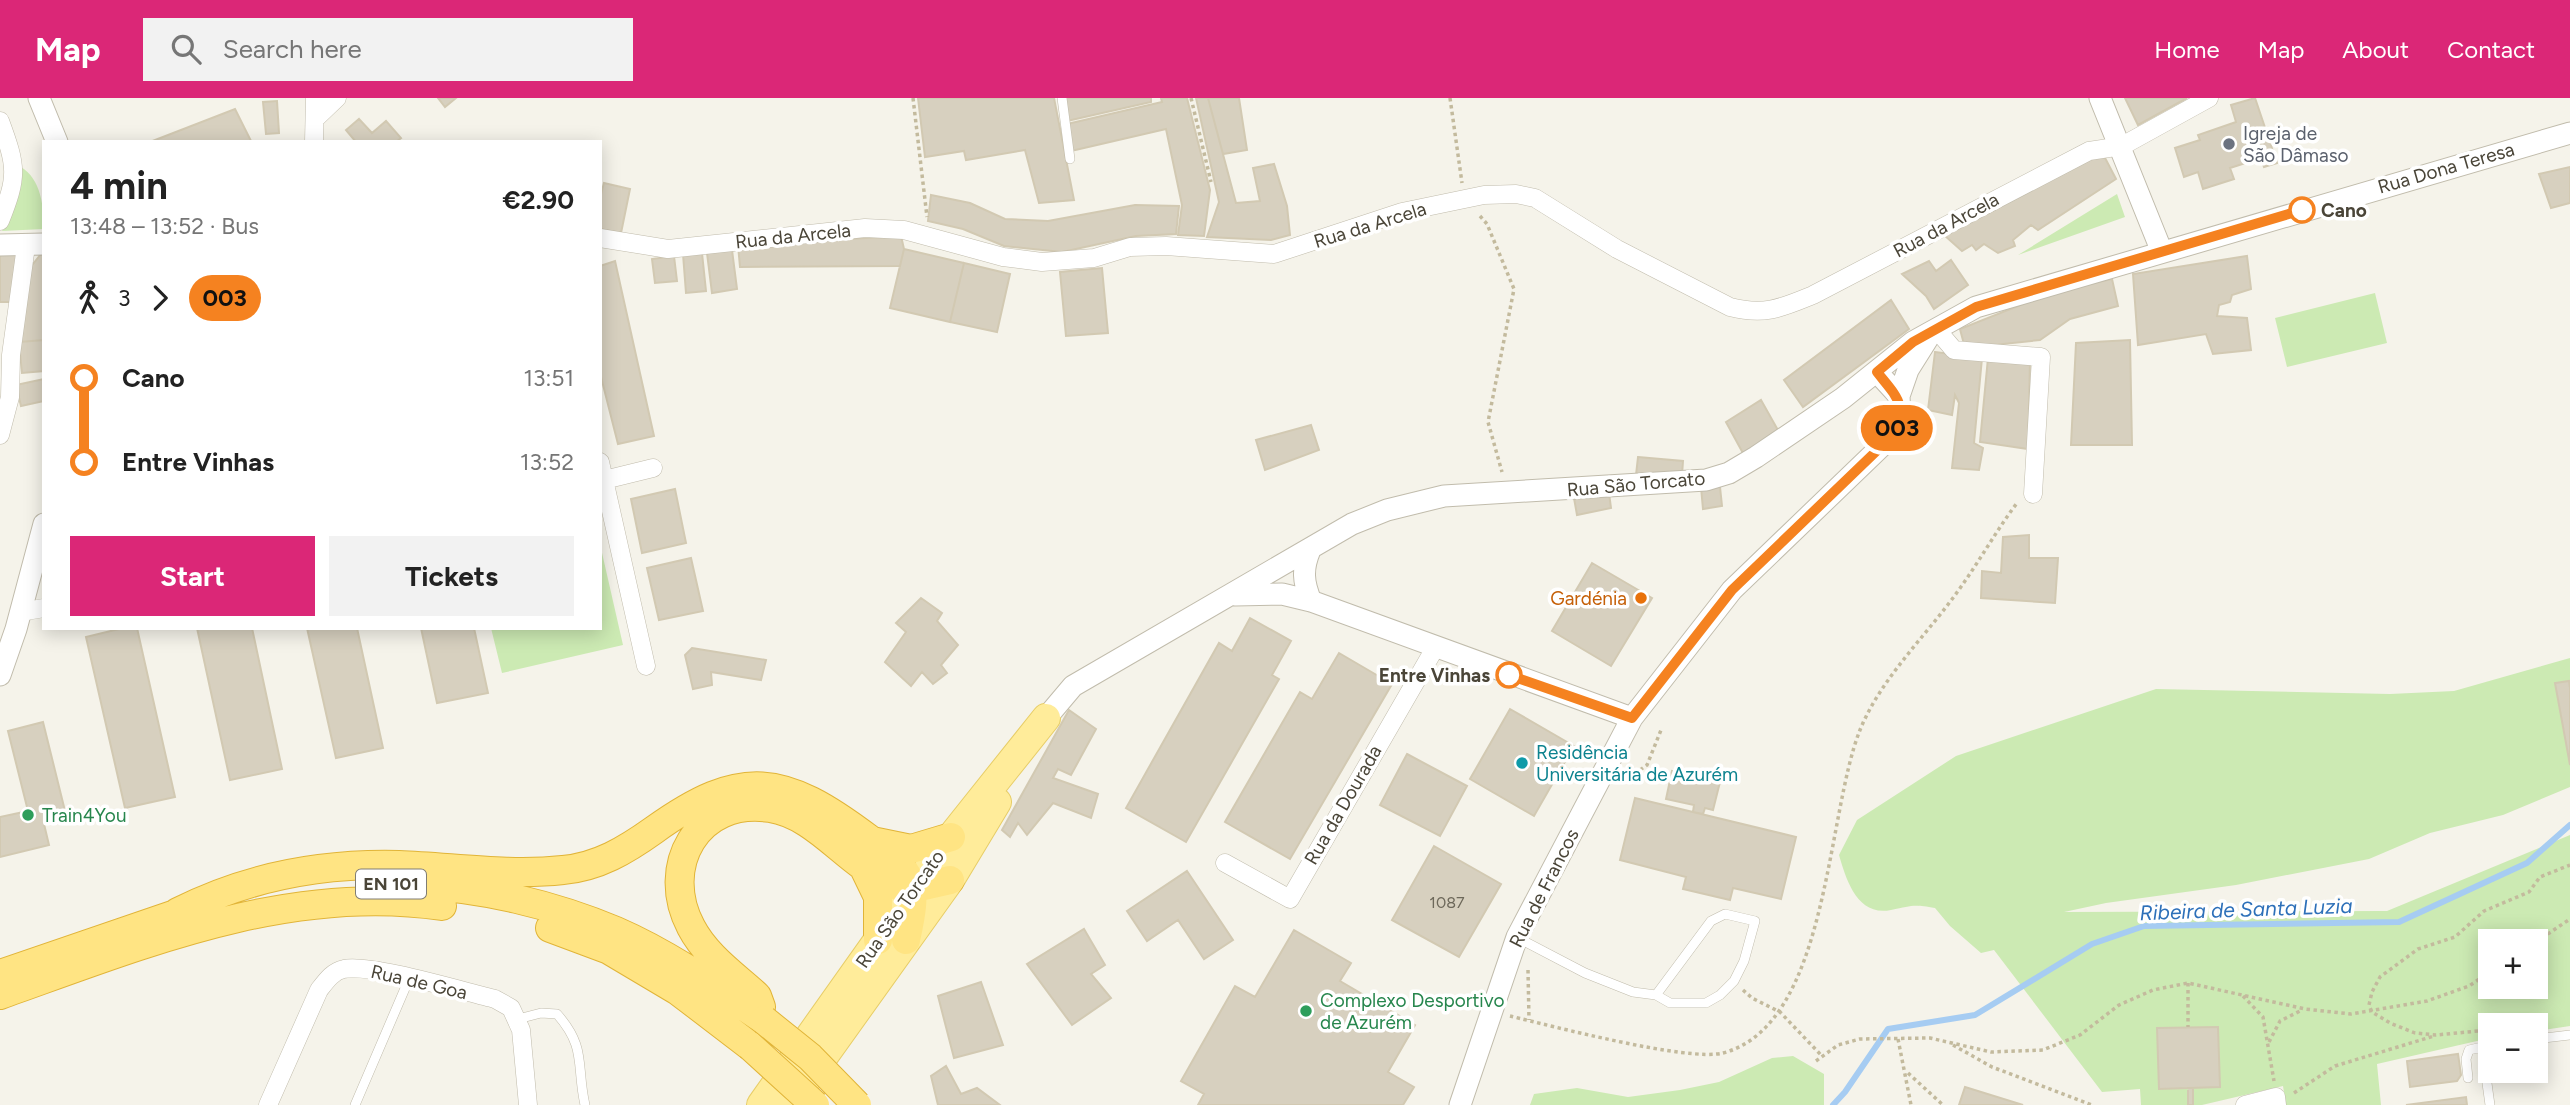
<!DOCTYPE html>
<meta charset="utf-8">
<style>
:root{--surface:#fff;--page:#f2f2f2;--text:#222;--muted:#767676;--accent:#db2777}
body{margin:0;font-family:Figtree,sans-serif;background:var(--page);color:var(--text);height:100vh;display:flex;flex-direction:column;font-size:26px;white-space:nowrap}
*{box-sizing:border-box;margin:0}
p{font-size:23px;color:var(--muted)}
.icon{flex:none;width:38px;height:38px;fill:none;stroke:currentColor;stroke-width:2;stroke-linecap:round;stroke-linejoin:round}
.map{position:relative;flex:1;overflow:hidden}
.sheet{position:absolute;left:42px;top:42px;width:560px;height:490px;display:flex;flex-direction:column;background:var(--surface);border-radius:0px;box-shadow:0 4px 18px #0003}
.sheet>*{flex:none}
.badge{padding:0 14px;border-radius:23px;font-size:24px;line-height:46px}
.fabs{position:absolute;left:2478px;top:831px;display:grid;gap:14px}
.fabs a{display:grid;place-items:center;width:70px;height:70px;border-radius:0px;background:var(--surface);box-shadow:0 4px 18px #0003;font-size:35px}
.map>.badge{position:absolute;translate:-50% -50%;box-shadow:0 0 0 4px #fff}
.legs{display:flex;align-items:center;gap:10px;height:77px;padding:0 28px;font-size:23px}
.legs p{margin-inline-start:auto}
.head{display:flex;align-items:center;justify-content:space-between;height:119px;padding:0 28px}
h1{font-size:38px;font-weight:700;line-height:52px}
.button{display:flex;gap:14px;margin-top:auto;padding:14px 28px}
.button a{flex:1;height:80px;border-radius:0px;background:var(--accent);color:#fff;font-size:28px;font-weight:700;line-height:80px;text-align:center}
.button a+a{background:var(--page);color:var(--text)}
ul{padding:0 28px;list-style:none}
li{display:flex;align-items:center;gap:24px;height:84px;font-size:26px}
li i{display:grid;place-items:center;width:10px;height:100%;margin:0 9px;background:currentColor}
li i::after{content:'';width:18px;height:18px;margin:-9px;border:5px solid;border-radius:50%;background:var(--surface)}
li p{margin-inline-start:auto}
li:first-child i{background:linear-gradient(#0000 50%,currentColor 0)}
li:last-child i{background:linear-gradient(currentColor 50%,#0000 0)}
header{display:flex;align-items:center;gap:42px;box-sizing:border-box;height:98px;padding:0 35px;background:var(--accent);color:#fff}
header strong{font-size:33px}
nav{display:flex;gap:38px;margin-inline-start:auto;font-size:24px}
.search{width:490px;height:63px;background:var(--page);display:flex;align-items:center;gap:18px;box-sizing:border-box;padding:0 24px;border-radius:0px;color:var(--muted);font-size:26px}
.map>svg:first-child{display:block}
.green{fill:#cceab3;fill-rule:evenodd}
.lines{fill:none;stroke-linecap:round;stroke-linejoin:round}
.stream{stroke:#a6ccf2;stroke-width:6}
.building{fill:#d7d0bf;stroke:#d2c9b2;stroke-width:2}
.service-casing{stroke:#c1bcac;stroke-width:10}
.minor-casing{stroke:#c1bcac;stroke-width:19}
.tertiary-casing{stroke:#c1bcac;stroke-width:23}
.primary-casing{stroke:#e7cd67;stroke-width:30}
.trunk-casing{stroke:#e1b438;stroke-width:30}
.path{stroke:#c3ba9d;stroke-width:3.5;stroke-dasharray:3.5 3.5;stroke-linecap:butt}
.service{stroke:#fff;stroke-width:9}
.minor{stroke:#fff;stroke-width:18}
.tertiary{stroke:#fff;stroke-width:21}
.primary{stroke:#ffec9a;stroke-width:28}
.trunk{stroke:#ffe483;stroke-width:28}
.trunk-bridge-casing{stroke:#e1b438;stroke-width:30;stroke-linecap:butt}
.trunk-bridge{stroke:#ffe483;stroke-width:28}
.line-1-casing{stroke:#fff;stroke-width:16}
.line-1{stroke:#f58220;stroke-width:10}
.worship-dot{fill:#6b7280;stroke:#fff;stroke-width:2.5}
.stop-1-dot{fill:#fff;stroke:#f58220;stroke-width:3.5}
.food-dot{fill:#e8710a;stroke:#fff;stroke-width:2.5}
.culture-dot{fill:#0f9aa8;stroke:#fff;stroke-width:2.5}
.leisure-dot{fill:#2e9e5b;stroke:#fff;stroke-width:2.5}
.labels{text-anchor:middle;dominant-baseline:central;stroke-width:7;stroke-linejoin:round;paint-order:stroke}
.number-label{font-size:16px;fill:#6d685a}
.shield{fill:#fff;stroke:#807d74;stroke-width:2}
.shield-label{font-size:18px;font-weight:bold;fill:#4a4538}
.worship-label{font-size:19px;fill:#5b616d;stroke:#fff;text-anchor:start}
.street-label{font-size:19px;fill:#4a4538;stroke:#fff}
.stop-label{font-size:19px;font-weight:bold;fill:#4a4538;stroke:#fff;text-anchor:start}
.food-label{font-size:19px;fill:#c56008;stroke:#fff;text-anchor:end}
.culture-label{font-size:19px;fill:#0d838f;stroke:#fff;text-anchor:start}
.leisure-label{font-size:19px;fill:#27864d;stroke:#fff;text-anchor:start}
.water-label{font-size:21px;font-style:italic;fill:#2d70b9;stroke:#fff}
</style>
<header>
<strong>Map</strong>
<div class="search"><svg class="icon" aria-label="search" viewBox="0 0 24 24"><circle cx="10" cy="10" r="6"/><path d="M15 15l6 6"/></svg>Search here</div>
<nav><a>Home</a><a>Map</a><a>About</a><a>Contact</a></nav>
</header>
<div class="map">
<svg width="2570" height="1007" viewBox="0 0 2570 1007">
<rect width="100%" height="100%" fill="#f5f3ea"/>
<path class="green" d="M21 69C41 81 44 109 44 131L2 133 18 100Z
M2117 96 2125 119 2018 157Z
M2375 195 2387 245 2287 269 2275 220Z
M600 446 623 547 502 575 491 530H600Z
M2570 560V689L2503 717 2430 735 2369 761 2236 787 2106 805 2064 814 2387 813 2570 737V928L2536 933V928H2490V940L2377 966 2381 1007H2286L2283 988 2202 1007H2141L2140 991 2102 994 1994 852 1981 855 1950 828 1935 810C1912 806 1912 808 1891 812 1857 819 1846 781 1839 757L1857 722 1956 658 2156 591 2390 596 2454 593ZM2490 844H2536V889H2490Z
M1793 958 1824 976V1007H1530L1534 996 1577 990 1628 999 1680 992 1719 984 1772 960Z"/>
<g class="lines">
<path class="stream" d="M1833 1007 1845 994 1888 931 1975 917 2092 846 2144 828 2399 824 2527 765 2570 727"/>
</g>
<path class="building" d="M438 0H456L445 9Z
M918 0H1054L1074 102 1039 105 1025 52 966 62 964 53 925 59Z
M1066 0H1151V4L1067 23Z
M1161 0H1187L1210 92 1204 138 1178 137 1182 107 1166 31 1071 53 1067 26 1162 4Z
M1196 0H1208L1236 105 1260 103 1253 70 1274 66 1287 108 1290 137 1271 142 1207 139 1219 104Z
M1208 0H1239L1247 52 1223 56Z
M2125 0H2187L2138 27Z
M2255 0 2277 65 2264 69 2261 60 2230 70 2234 81 2203 91 2198 74 2184 79 2175 50 2200 42 2198 37 2236 24 2231 7Z
M277 3 279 35 266 36 263 4Z
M235 11 251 43 150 44Z
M359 21 372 35 386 23 401 40 396 44H356L346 32Z
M2090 56H2103L2116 81 2038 132 2031 127 2013 142 2015 148 1998 155 1984 146 1976 152 1972 147 1962 153 1944 137Z
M2570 69V105L2551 110 2539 76Z
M604 85 630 91 621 135 600 131V100Z
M931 97 970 105 1005 121 1048 123 1135 107 1179 108 1176 136 1136 138 1062 154 1004 148 963 131 928 123Z
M901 138 904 151 900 168 740 169 738 147Z
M904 151 964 165 950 224 890 210Z
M44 152V242L19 244 30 170Z
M732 152 737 191 712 195 707 155Z
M17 154 11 204H0V155Z
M702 155 706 193 686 195 683 156Z
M674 158 677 183 655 185 652 161Z
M2247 158 2251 191 2232 197 2230 204 2219 207 2217 218 2247 220 2251 252 2213 256 2206 236 2138 247 2133 176Z
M1951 162 1968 187 1934 211 1926 198 1902 176 1929 163 1936 173Z
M615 163 654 338 618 346 600 275V168Z
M964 165 1010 176 997 234 950 224Z
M1102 170 1108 235 1066 238 1060 174Z
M2112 181 2118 208 2070 221 2040 242 1965 250 1960 231 2053 194Z
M1891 202 1909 231 1803 309 1784 282Z
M44 242V273L22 275 19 244Z
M2130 242 2132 347H2071L2076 245Z
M1935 254 1982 260 1974 345 1983 350 1979 372 1952 370 1959 305 1955 297 1952 317 1928 312Z
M1988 260 2030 263 2028 351 1980 344Z
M44 281V303L21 308 16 287Z
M1761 302 1779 334 1744 357 1726 324Z
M1311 327 1319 352 1265 372 1256 342Z
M1638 359 1683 363 1682 377H1636Z
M1701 389H1720L1722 408 1703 411Z
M675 391 686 445 642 455 631 401Z
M1609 395 1611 410 1577 417 1574 400Z
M2029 437V460H2058L2055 505 1981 500 1982 473 2001 475 2003 439Z
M691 460 703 513 659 522 647 470Z
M1592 465 1652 500 1611 568 1552 533Z
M921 500 942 515 937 523 958 547 941 567 947 575 933 586 922 574 911 588 885 564 906 534 896 525Z
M1250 520 1291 543 1272 577 1279 581 1186 744 1126 710 1219 545 1232 553Z
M123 530H137L175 699 125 710 86 539Z
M197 530H252L282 671 230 682Z
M307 530H357L383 650 336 660Z
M421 530H474L488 595 437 605Z
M692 550 766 562 761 582 711 574 712 587 693 591 685 557Z
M1339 555 1392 586 1290 761 1225 724 1300 594 1312 601Z
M2569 583 2570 590V667L2555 585Z
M1510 611 1574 648 1534 718 1470 681Z
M1069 612 1096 631 1071 677 1058 671 1053 680 1098 696 1091 720 1053 705 1027 737 1018 725 1010 739 1002 732Z
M43 624 67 721 44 726 49 747 0 759V719L28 713 8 633Z
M1407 656 1467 688 1440 738 1380 707Z
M1672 673 1720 684 1713 712 1705 710 1703 716 1693 714 1694 707 1666 701Z
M1635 700 1796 739 1781 801 1733 790 1730 802 1683 791 1686 779 1620 762Z
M1434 748 1501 786 1459 859 1392 822Z
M1187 773 1233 842 1204 861 1178 822 1147 843 1127 813Z
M1084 831 1105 867 1091 876 1111 900 1072 927 1027 866Z
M1294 832 1351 865 1340 883 1415 927 1388 974 1414 989 1403 1007H1198L1204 996 1181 983 1235 888 1255 899Z
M981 884 1003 947 954 960 938 898Z
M2218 929 2220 989 2159 991 2157 930Z
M2458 956 2461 977 2457 983 2410 989 2407 963Z
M946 968 961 996 977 990 1000 1007H938L931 978Z
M1965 989 2023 1007H1959Z
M2188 990H2193V1007H2188Z
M2466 999 2467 1007H2406Z"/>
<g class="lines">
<defs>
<path id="service" d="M1062 0 1070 61
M1518 840 1585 875 1633 894 1656 897 1670 905H1706L1720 897 1734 883 1744 863 1755 823 1725 816 1711 823 1656 897
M518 921 541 915 557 916C587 950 576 967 585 1007
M2536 941 2570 937
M2468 980 2466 961 2469 952 2482 949
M355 1007 409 881
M2490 1007 2482 949 2490 948"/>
<path id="minor" d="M315 21 337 0
M0 23C17 69 18 78 0 123
M314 44 315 0
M600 140 668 151 865 130 904 132 1003 159 1042 164 1094 160 1130 149 1166 148 1274 156 1402 114 1484 97 1516 96 1535 100 1617 151 1730 209C1765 218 1781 210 1813 197L2089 53 2122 48 2209 0
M1937 232 1954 252 2041 259 2033 396
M0 337 10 299 11 257 26 148
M600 364 646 568
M600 383 653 370
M20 514 44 510
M1225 765 1290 801 1435 550
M268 1007 319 892C326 883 333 873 344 871 369 865 465 894 495 901L511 910 521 932 528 1007
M2245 1007 2276 999 2277 1007"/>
<path id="tertiary" d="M39 0 57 44
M2100 0 2162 154
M0 147 44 146
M1899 298 1908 272 1930 237
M1310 452C1302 471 1303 484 1311 503
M1235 497 1282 496 1311 503 1632 620
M0 577 16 531 44 426
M1046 620 1073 588 1352 426 1387 412 1444 398 1706 382 1729 375 1756 359 1843 300 1913 244 1976 209 2570 35
M1460 1007 1517 839 1632 620 1732 492 1890 340 1900 318 1899 298 1877 274"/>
<path id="primary" d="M761 1007 951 739 1046 620
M789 1007 950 782 997 704"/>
<path id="trunk" d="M872 743 911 751 951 739
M863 768 878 799V842
M413 787C481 789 554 807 616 833 669 856 717 890 764 922
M178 814C247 779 321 765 399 767 453 769 508 778 563 772 598 769 626 752 654 732 742 669 783 676 868 740 915 775 919 784 906 842
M550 830 609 852 678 893 750 948
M0 876 196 809
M0 897C141 847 289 785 442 808
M761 909 757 898C734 877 706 858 691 829 659 769 697 699 770 710 808 716 834 748 864 769 877 777 892 785 906 792L950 782"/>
</defs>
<use href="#service" class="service-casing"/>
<use href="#minor" class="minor-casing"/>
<use href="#tertiary" class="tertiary-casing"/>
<use href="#primary" class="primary-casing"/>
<use href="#trunk" class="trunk-casing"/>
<path class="path" d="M913 0 927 119
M1191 0 1211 84
M1450 0 1462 85
M1480 118 1487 126 1514 191 1488 324 1502 374
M1623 684 1647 667 1661 632
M2536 844 2570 821
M1528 872 1529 922
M2188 885V929
M1743 892 1752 900 1780 914 1821 957
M2243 898 2263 919 2274 983
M1510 918C1552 928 1688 964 1723 955 1829 927 1826 717 1860 632 1881 580 1926 538 1958 493 1979 464 1996 433 2017 405
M2478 933 2436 937 2415 935 2390 925 2372 914 2369 907 2372 894 2380 879 2418 851 2455 839 2484 813 2529 794 2540 779 2570 767
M1898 941 1911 1007
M2269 944 2280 923 2302 912
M1953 947 1992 969 2092 1007
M1816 963 1838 947 1860 941 1930 940 1991 954 2043 952 2080 937 2119 907 2153 892 2188 885 2305 911 2351 916 2427 903 2469 888 2490 874
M1908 975 1943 1007
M2294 995 2335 968 2434 938"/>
<use href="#service" class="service"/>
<use href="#minor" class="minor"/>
<use href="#tertiary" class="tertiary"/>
<use href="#primary" class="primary"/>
<use href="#trunk" class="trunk"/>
<defs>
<path id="trunk-bridge" d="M764 922 810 959 857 1007
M750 948 815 1007"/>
</defs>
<use href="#trunk-bridge" class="trunk-bridge-casing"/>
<use href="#trunk-bridge" class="trunk-bridge"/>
</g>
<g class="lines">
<defs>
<path id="line-1" d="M1509 577 1632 620 1732 492 1890 340C1911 309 1896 298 1877 274L1913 244 1976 209 2302 112"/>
</defs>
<use href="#line-1" class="line-1-casing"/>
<use href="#line-1" class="line-1"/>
</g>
<circle class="worship-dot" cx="2229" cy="46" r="7"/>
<g class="stop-1-dot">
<circle cx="2302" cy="112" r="12"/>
<circle cx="1509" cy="577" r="12"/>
</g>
<circle class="food-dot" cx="1641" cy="500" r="7"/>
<circle class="culture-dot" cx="1522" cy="665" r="7"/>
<g class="leisure-dot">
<circle cx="28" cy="717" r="7"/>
<circle cx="1306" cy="913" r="7"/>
</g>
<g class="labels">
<g class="number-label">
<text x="1447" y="804">1087</text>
</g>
<rect class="shield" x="356" y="771.5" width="70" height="29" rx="5"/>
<g class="shield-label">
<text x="391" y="786">EN 101</text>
</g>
<g class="worship-label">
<text x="2243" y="35">Igreja de<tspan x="2243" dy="22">São Dâmaso</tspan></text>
</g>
<g class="street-label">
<text transform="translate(2446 70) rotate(-16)">Rua Dona Teresa</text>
<text transform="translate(1370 127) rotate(-17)">Rua da Arcela</text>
<text transform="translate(1946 127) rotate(-28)">Rua da Arcela</text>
<text transform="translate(793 138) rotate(-6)">Rua da Arcela</text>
<text transform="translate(1636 386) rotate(-5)">Rua São Torcato</text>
<text transform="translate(1343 707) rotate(-60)">Rua da Dourada</text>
<text transform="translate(1544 790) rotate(-63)">Rua de Francos</text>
<text transform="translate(900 811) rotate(-55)">Rua São Torcato</text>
<text transform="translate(419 884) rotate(13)">Rua de Goa</text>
</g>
<g class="stop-label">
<text x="2321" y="112">Cano</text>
<text x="1490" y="577" text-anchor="end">Entre Vinhas</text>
</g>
<g class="food-label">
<text x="1627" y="500">Gardénia</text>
</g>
<g class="culture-label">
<text x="1536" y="654">Residência<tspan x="1536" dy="22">Universitária de Azurém</tspan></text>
</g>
<g class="leisure-label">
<text x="42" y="717">Train4You</text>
<text x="1320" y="902">Complexo Desportivo<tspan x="1320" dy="22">de Azurém</tspan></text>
</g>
<g class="water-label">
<text transform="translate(2246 811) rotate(-2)">Ribeira de Santa Luzia</text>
</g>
</g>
</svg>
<div class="fabs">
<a>+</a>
<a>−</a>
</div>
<b class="badge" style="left:1897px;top:330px;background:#f58220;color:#111">003</b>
<section class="sheet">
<div class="head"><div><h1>4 min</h1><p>13:48 – 13:52 · Bus</p></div><b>€2.90</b></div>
<div class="legs"><svg class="icon" aria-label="walk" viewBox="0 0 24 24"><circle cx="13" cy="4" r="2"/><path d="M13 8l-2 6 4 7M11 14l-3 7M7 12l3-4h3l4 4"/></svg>3<svg class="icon" aria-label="forward" viewBox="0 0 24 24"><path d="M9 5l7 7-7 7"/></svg><b class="badge" style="background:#f58220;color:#111">003</b></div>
<ul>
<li><i style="color:#f58220"></i><b>Cano</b><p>13:51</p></li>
<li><i style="color:#f58220"></i><b>Entre Vinhas</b><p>13:52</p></li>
</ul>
<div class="button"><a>Start</a><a>Tickets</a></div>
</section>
</div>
